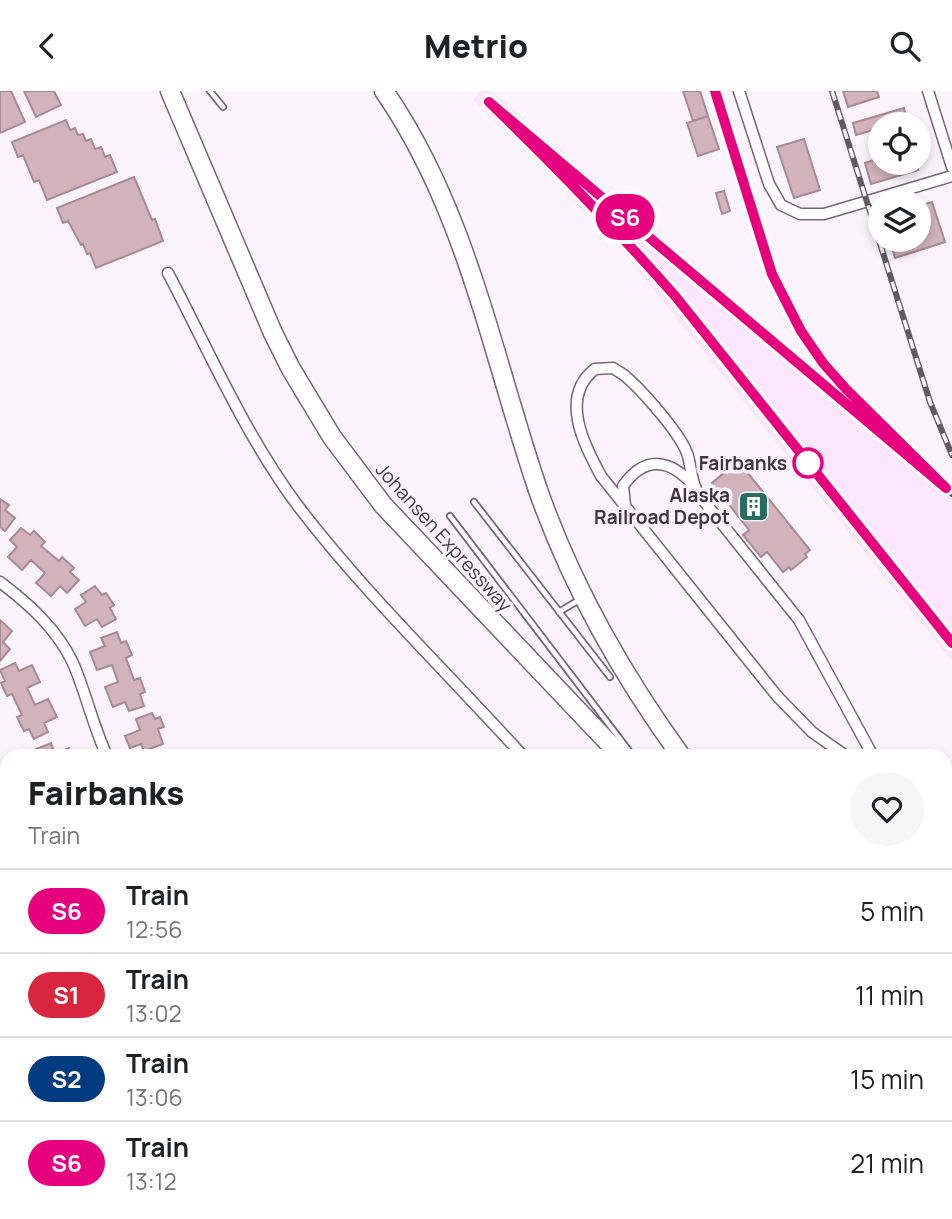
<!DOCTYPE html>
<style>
:root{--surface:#fff;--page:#f6f6f6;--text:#202124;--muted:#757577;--line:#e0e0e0}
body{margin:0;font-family:Manrope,sans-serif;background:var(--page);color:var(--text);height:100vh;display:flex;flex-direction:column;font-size:26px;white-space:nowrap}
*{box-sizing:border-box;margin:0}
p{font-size:23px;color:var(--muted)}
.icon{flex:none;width:38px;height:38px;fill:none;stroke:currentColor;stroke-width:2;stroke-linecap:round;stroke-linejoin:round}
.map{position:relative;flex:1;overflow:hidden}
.panel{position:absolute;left:0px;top:658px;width:952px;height:471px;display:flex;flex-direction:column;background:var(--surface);border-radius:21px 21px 0 0;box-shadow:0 4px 10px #0003}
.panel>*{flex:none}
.badge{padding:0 14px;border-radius:23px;font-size:24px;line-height:46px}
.buttons{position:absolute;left:868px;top:21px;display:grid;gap:14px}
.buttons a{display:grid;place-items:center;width:63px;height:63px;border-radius:50%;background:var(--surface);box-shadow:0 4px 10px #0003;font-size:35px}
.map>.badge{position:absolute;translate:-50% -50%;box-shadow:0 0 0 4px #fff}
.round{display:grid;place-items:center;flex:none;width:74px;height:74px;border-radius:37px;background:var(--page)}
.head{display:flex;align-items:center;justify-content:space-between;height:119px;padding:0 28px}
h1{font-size:33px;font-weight:800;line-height:52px}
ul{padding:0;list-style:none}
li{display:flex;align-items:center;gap:21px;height:84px;padding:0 28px;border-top:2px solid var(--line)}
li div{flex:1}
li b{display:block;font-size:26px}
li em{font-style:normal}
li .badge{min-width:77px;font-weight:700;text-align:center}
header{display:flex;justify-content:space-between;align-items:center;height:91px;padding:0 28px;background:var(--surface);font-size:32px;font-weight:800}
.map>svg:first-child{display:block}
.built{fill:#fbe6fc}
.building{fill:#d2b3bc;stroke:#a78a92;stroke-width:2}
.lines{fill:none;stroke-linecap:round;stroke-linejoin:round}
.lane-casing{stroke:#776477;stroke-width:8}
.street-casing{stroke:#776477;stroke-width:13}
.highway-casing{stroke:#776477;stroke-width:21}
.lane{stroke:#fff;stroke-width:4.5}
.street{stroke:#fff;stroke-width:10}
.highway{stroke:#fff;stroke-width:18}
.rail-casing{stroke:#625a63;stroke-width:6}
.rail{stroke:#fcf4fd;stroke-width:3.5;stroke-dasharray:10;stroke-linecap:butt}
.line-casing{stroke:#fff;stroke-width:16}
.line{stroke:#e6007e;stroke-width:10}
.stop-dot{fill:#fff;stroke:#e6007e;stroke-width:3.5}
.labels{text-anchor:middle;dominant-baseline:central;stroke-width:7;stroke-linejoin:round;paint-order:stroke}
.stop-label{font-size:19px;font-weight:bold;fill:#3e363f;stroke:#fcf4fd;text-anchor:end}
.poi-label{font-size:19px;font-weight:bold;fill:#3e363f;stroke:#fcf4fd;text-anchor:end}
.street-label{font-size:19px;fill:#3e363f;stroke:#fcf4fd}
</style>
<header><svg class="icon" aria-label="back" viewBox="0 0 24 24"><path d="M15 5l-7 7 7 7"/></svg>Metrio<svg class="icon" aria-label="search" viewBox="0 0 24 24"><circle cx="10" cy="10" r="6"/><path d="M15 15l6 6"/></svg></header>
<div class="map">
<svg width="952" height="1128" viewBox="0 0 952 1128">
<rect width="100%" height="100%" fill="#fcf4fd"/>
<path class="built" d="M480 0H491L952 392V570L621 158 521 54 473 9Z"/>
<path class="building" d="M0 0H11L25 31 0 42Z
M24 0H54L61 14 36 26Z
M683 0H700L708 25 693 30Z
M843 0H877L879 6 848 16Z
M904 17 907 29 892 33H880V37L856 44 853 32Z
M708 25 719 58 698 65 687 32Z
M66 29 70 39 75 37 78 44 83 43 86 50 91 48 95 58 101 56 105 66 110 64 117 81 47 109 39 89 34 91 23 64 18 66 12 51Z
M804 48 820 99 794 107 777 56Z
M880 67V72H916L918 79 871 93 865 72Z
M134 86 152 129 155 128 163 150 96 177 90 162 87 163 83 153 81 154 68 130 63 132 57 117Z
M724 100 730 120 722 123 716 102Z
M932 111 945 151 895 167 890 149H919V115Z
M738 370 810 459 805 463 807 466 791 479 789 476 783 481 767 461 761 466 743 444 749 439 712 392Z
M0 408 9 414 5 419 15 427 5 440 0 436Z
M21 437 30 444 34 440 45 451 41 455 59 470 62 466 74 477 70 481 79 489 67 502 60 495 51 505 36 492 45 482 31 469 22 479 8 466 17 456 10 449Z
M95 495 102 504 106 502 114 514 110 517 116 528 102 536 97 528 85 535 75 518 86 511 81 504Z
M0 529 12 540 3 551 10 558 0 570Z
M117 541 121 552 126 550 132 564 126 567 134 589 140 587 145 601 140 603 144 615 129 620 125 611 113 616 105 596 118 591 112 574 97 579 90 561 105 555 101 547Z
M15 572 19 580 32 574 40 591 27 597 35 614 48 608 57 626 44 632 48 641 34 648 29 638 24 640 17 626 22 624 12 603 7 605 1 592 5 590 0 579Z
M152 622 155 628 160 626 164 636 158 638 163 653 144 660 141 653 130 657 125 645 140 639 136 628Z
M51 652 55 663 69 657 72 665H38L36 658Z
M0 709 1 711 5 709 7 716V738L0 741Z
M7 749V783L0 786V752Z
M7 911V933L4 934 7 945 0 949V915Z
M647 1122H714L713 1128H656L649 1126Z"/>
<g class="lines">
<defs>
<path id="lane" d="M210 0 223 16
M474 411 610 586
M450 425 633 665
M559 521 579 509
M351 1122 352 1128
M403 1122 419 1128
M530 1122 555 1128
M895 1122 899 1128
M729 1125 746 1128
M491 1128 516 1122
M774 1128 776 1122
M856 1128 857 1122"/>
<path id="street" d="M739 0 769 93 781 114 800 123H824L952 85
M928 0 952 76
M168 182C209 260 245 344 298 415 366 504 448 582 523 665
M625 414 623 395C645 364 670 368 693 394
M0 491C29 513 57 538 73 572 86 602 93 635 107 665
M846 665 812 641 777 605 601 385C584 353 559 306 595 278L613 277 624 284C641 298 679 341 687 362 692 376 690 390 699 404L799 529 873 665
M945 750 952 760
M0 835 7 848
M0 978 7 976
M257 1128 259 1122
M816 1128 818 1122"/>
<path id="highway" d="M170 0 273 242 291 278 332 346 383 414 621 665
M384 0C467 120 492 264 538 399 572 496 621 582 681 665
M945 1012 952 1021
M945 1067 952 1076"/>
</defs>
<use href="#lane" class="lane-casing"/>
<use href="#street" class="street-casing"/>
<use href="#highway" class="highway-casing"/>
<use href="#lane" class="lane"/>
<use href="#street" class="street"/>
<use href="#highway" class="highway"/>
<defs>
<path id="rail" d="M715 0 762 152 783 209 814 260 864 316
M832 0 930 311 952 364
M489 11 550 70 632 155 705 240 952 552
M575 84 952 403"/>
</defs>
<use href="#rail" class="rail-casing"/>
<use href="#rail" class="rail"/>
</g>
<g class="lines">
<defs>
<path id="line" d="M715 0 772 183 801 240 823 272 846 298 946 397 489 11C554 74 616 138 676 206L952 552"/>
</defs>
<use href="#line" class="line-casing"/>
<use href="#line" class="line"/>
</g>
<defs>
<symbol id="building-square" viewBox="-11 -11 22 22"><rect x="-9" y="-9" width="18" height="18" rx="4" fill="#276d60" stroke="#fcf4fd"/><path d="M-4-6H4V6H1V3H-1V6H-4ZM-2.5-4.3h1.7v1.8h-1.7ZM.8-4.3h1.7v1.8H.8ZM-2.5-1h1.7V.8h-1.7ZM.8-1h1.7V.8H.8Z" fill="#fff"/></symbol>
</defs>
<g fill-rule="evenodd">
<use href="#building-square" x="736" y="398" width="35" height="35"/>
</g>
<circle class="stop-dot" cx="808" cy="372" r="14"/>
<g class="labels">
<g class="stop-label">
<text x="787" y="372">Fairbanks</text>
</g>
<g class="poi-label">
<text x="730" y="404">Alaska<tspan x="730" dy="22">Railroad Depot</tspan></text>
</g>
<g class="street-label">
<text transform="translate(444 446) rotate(48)">Johansen Expressway</text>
</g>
</g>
</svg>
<div class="buttons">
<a><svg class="icon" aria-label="locate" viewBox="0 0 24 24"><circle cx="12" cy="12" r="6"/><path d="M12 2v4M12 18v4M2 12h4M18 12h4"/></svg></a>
<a><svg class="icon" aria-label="layers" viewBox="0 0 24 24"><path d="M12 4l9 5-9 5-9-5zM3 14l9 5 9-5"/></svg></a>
</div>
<b class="badge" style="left:625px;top:126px;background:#e6007e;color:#fff">S6</b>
<section class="panel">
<div class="head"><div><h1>Fairbanks</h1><p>Train</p></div><a class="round"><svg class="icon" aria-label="heart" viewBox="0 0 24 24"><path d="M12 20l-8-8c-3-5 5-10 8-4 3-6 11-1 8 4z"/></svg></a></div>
<ul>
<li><span class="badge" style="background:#e6007e;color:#fff">S6</span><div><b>Train</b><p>12:56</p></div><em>5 min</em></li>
<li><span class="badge" style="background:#d7263d;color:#fff">S1</span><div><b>Train</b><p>13:02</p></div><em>11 min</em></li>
<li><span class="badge" style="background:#003b80;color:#fff">S2</span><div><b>Train</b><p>13:06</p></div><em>15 min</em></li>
<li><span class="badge" style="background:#e6007e;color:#fff">S6</span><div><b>Train</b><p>13:12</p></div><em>21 min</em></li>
</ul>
</section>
</div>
